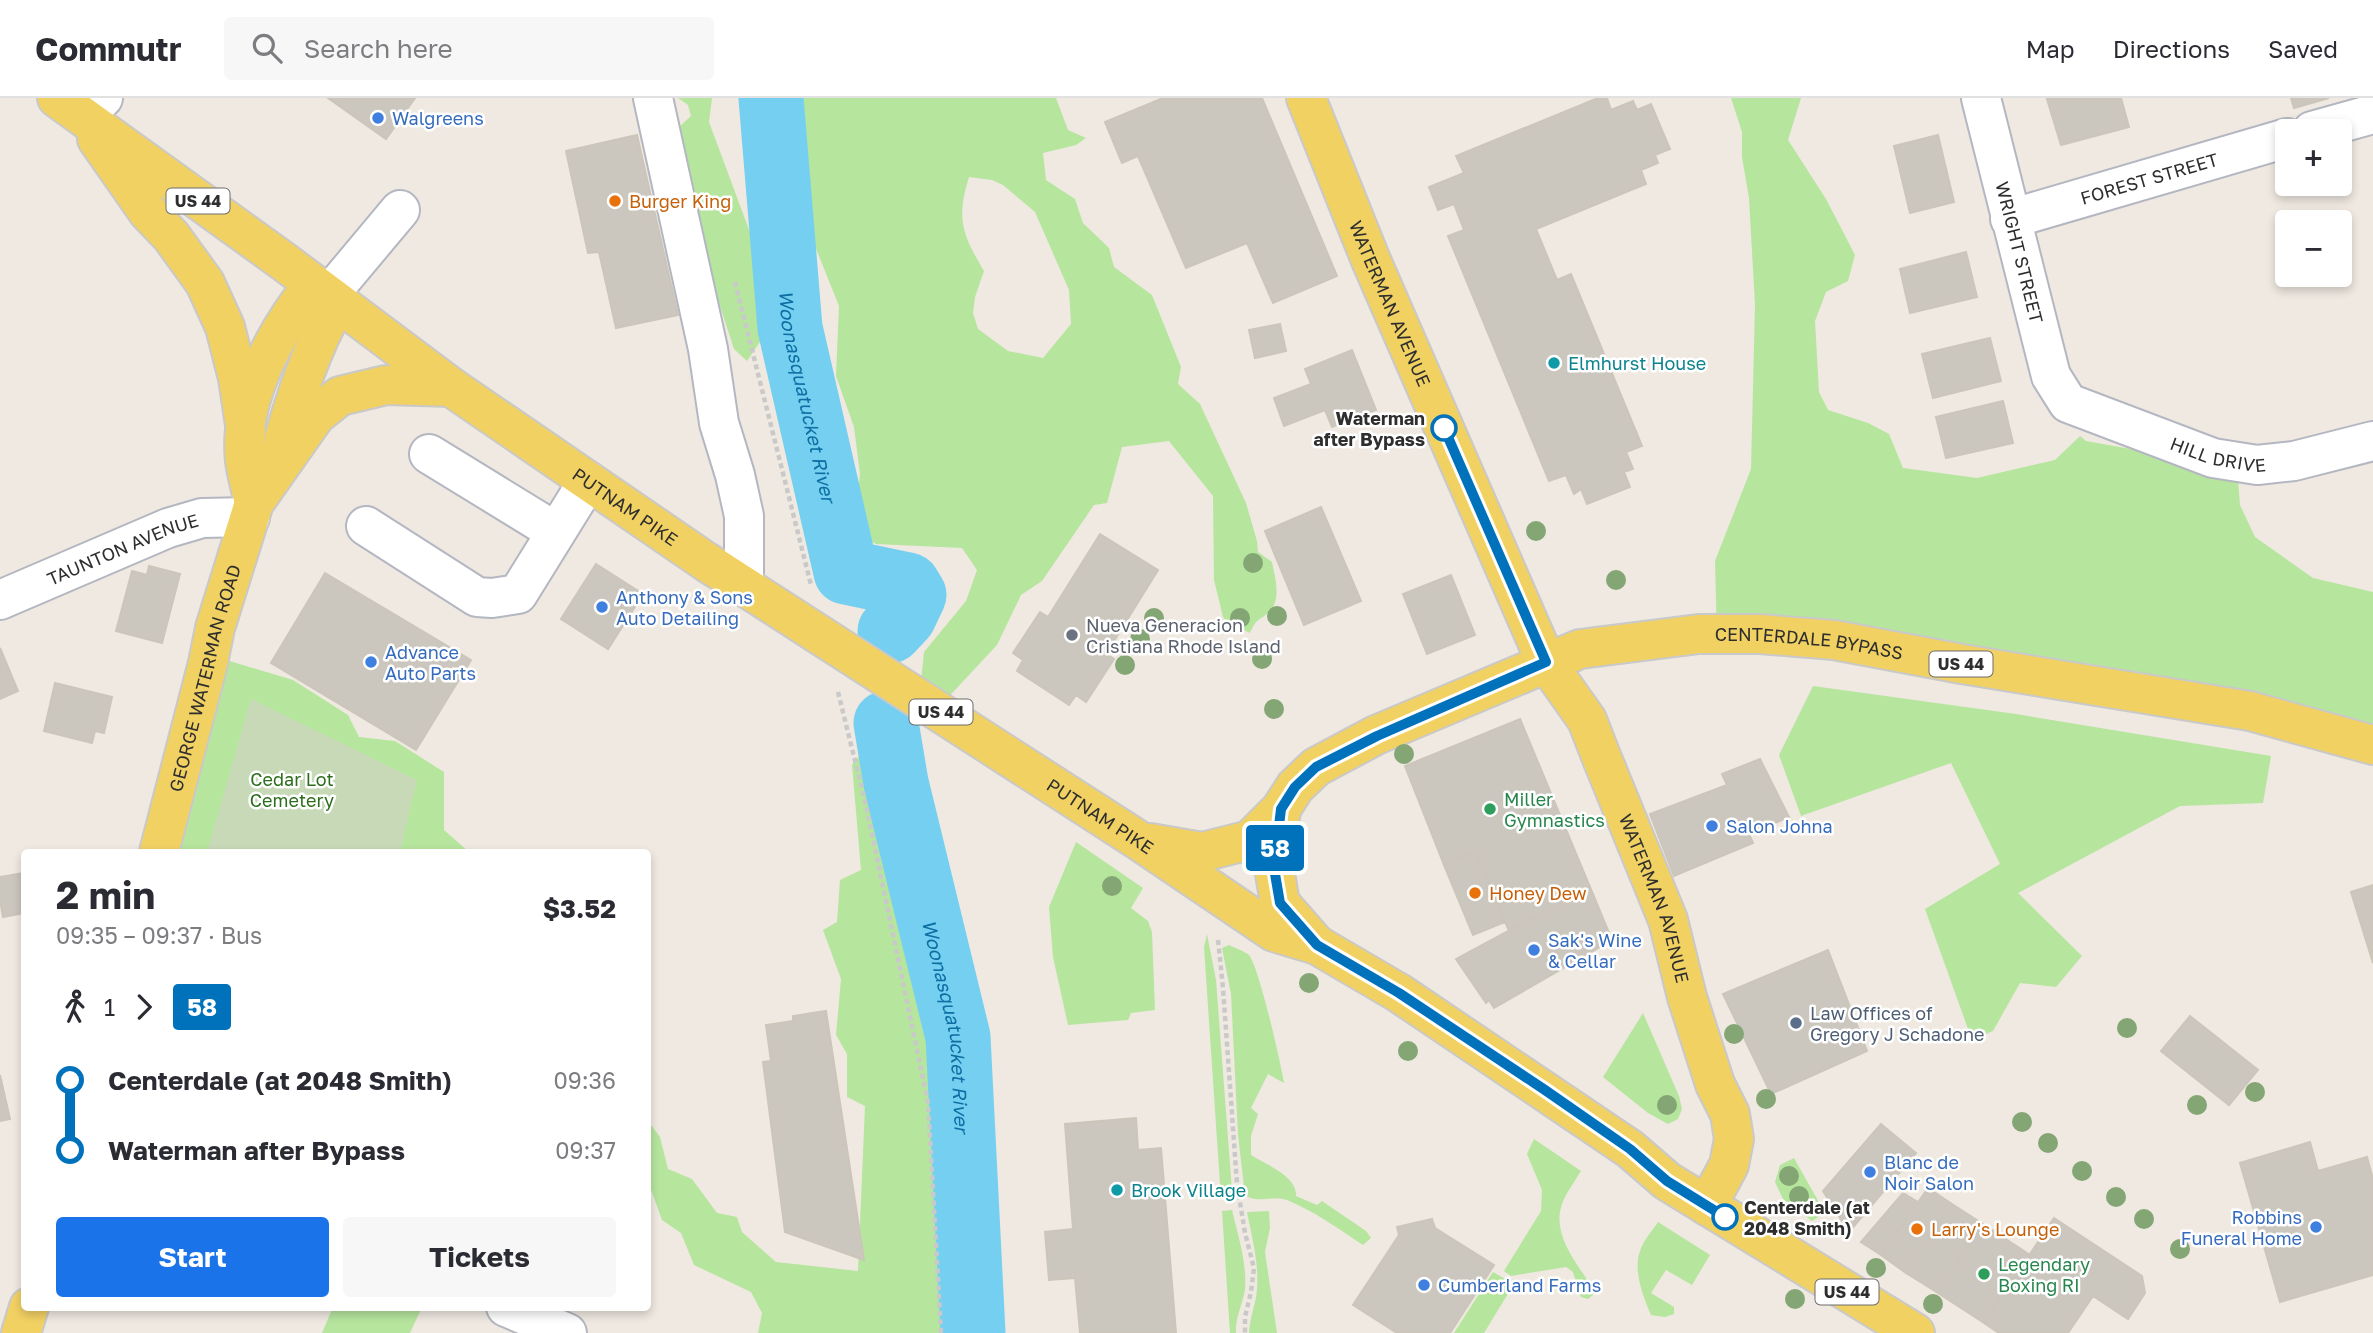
<!DOCTYPE html>
<meta charset="utf-8">
<style>
:root{--surface:#fff;--page:#f7f7f7;--text:#2b2b33;--muted:#7c7c81;--line:#e1e1e2;--accent:#1a73e8}
body{margin:0;font-family:"Golos Text",sans-serif;background:var(--page);color:var(--text);height:100vh;display:flex;flex-direction:column;font-size:26px;white-space:nowrap}
*{box-sizing:border-box;margin:0}
p{font-size:23px;color:var(--muted)}
.icon{flex:none;width:38px;height:38px;fill:none;stroke:currentColor;stroke-width:2;stroke-linecap:round;stroke-linejoin:round}
.map{position:relative;flex:1;overflow:hidden}
.panel{position:absolute;left:21px;top:751px;width:630px;height:462px;display:flex;flex-direction:column;background:var(--surface);border-radius:7px;box-shadow:0 4px 10px #0003}
.panel>*{flex:none}
.badge{padding:0 14px;border-radius:5px;font-size:24px;line-height:46px}
.controls{position:absolute;left:2275px;top:21px;display:grid;gap:14px}
.controls a{display:grid;place-items:center;width:77px;height:77px;border-radius:7px;background:var(--surface);box-shadow:0 4px 10px #0003;font-size:35px}
.map>.badge{position:absolute;translate:-50% -50%;box-shadow:0 0 0 4px #fff}
.legs{display:flex;align-items:center;gap:10px;height:77px;padding:0 35px;font-size:23px}
.legs p{margin-inline-start:auto}
.summary{display:flex;align-items:center;justify-content:space-between;height:119px;padding:0 35px}
h1{font-size:38px;font-weight:700;line-height:52px}
.button{display:flex;gap:14px;margin-top:auto;padding:14px 35px}
.button a{flex:1;height:80px;border-radius:7px;background:var(--accent);color:#fff;font-size:28px;font-weight:700;line-height:80px;text-align:center}
.button a+a{background:var(--page);color:var(--text)}
ul{padding:0 35px;list-style:none}
li{display:flex;align-items:center;gap:24px;height:70px;font-size:26px}
li i{display:grid;place-items:center;width:10px;height:100%;margin:0 9px;background:currentColor}
li i::after{content:'';width:18px;height:18px;margin:-9px;border:5px solid;border-radius:50%;background:var(--surface)}
li p{margin-inline-start:auto}
li:first-child i{background:linear-gradient(#0000 50%,currentColor 0)}
li:last-child i{background:linear-gradient(currentColor 50%,#0000 0)}
header{display:flex;align-items:center;gap:42px;box-sizing:border-box;height:98px;padding:0 35px;background:var(--surface);border-bottom:2px solid var(--line)}
header strong{font-size:33px}
nav{display:flex;gap:38px;margin-inline-start:auto;font-size:24px}
.search{width:490px;height:63px;background:var(--page);display:flex;align-items:center;gap:18px;box-sizing:border-box;padding:0 24px;border-radius:7px;color:var(--muted);font-size:26px}
.map>svg:first-child{display:block}
.green{fill:#b6e59e;fill-rule:evenodd}
.cemetery{fill:#c8d9b8}
.lines{fill:none;stroke-linecap:round;stroke-linejoin:round}
.river{stroke:#75cff0;stroke-width:65}
.building{fill:#cbc7bf;stroke:#cbc5ba;stroke-width:2}
.minor-casing{stroke:#b4b7c1;stroke-width:42}
.major-casing{stroke:#c9c9c9;stroke-width:42}
.path{stroke:#c9c9c9;stroke-width:4.5;stroke-dasharray:5 3.5;stroke-linecap:butt}
.minor{stroke:#fff;stroke-width:38}
.major{stroke:#f2d163;stroke-width:38}
.tree{fill:#84a574}
.line-1-casing{stroke:#fff;stroke-width:16}
.line-1{stroke:#0072bc;stroke-width:10}
.shop-dot{fill:#3f7fe0;stroke:#fff;stroke-width:2.5}
.food-dot{fill:#e8710a;stroke:#fff;stroke-width:2.5}
.culture-dot{fill:#0f9aa8;stroke:#fff;stroke-width:2.5}
.stop-1-dot{fill:#fff;stroke:#0072bc;stroke-width:3.5}
.worship-dot{fill:#6b7280;stroke:#fff;stroke-width:2.5}
.leisure-dot{fill:#2e9e5b;stroke:#fff;stroke-width:2.5}
.service-dot{fill:#5c6f8a;stroke:#fff;stroke-width:2.5}
.labels{text-anchor:middle;dominant-baseline:central;stroke-width:5;stroke-linejoin:round;paint-order:stroke}
.shield{fill:#fff;stroke:#6d6d6d;stroke-width:2}
.shield-label{font-size:16px;font-weight:bold;fill:#2e2e2e}
.shop-label{font-size:18px;fill:#366cbe;stroke:#fff;text-anchor:start}
.street-label{font-size:18px;fill:#2e2e2e;stroke:#fff}
.food-label{font-size:18px;fill:#c56008;stroke:#fff;text-anchor:start}
.culture-label{font-size:18px;fill:#0d838f;stroke:#fff;text-anchor:start}
.stop-label{font-size:18px;font-weight:bold;fill:#2e2e2e;stroke:#fff;text-anchor:end}
.worship-label{font-size:18px;fill:#5b616d;stroke:#fff;text-anchor:start}
.park-label{font-size:18px;fill:#2c6e1b;stroke:#fff}
.leisure-label{font-size:18px;fill:#27864d;stroke:#fff;text-anchor:start}
.service-label{font-size:18px;fill:#4e5e75;stroke:#fff;text-anchor:start}
.water-label{font-size:19px;font-style:italic;fill:#0d6fa3;stroke:#fff}
</style>
<header>
<strong>Commutr</strong>
<div class="search"><svg class="icon" aria-label="search" viewBox="0 0 24 24"><circle cx="10" cy="10" r="6"/><path d="M15 15l6 6"/></svg>Search here</div>
<nav><a>Map</a><a>Directions</a><a>Saved</a></nav>
</header>
<div class="map">
<svg width="2373" height="1235" viewBox="0 0 2373 1235">
<rect width="100%" height="100%" fill="#efe9e1"/>
<path class="green" d="M678 0H712L709 24 764 172 765 215 764 238 747 263 734 251 666 41 691 18 688 7Z
M793 0H1056L1068 32 1086 40 1076 47 1043 55 1046 82 1075 101 1083 125 1109 150 1114 169 1152 197 1181 269 1178 286 1200 306 1246 405 1257 443 1258 454 1272 464C1275 480 1282 501 1269 514 1258 524 1258 518 1250 535L1227 524 1223 519 1214 482 1213 398 1169 343 1122 349 1107 405 1094 407 1042 483 1021 497 997 547 940 608 920 594 924 554 966 503 977 472 962 450 876 446 853 433 860 376 854 329 836 278 839 208 805 123 794 82 789 27ZM969 79 992 82 1003 87 1035 114 1069 192 1071 226 1043 260 1008 253 978 231 973 215 975 199 984 173C962 136 956 121 969 79Z
M1731 0H1801L1788 42 1826 101 1855 157 1848 183 1826 194 1815 223 1819 294 1828 312 1868 325 1889 336 1903 370 1977 380 2055 362 2080 338 2086 343 2237 370 2240 407 2255 439 2313 480 2373 494V659L2283 627 1717 542 1715 463 1751 371 1755 207 1749 100 1742 59V34Z
M213 558 293 582 348 617 359 639 395 643 444 674V732L469 754H156Z
M1813 588 2016 616 2271 658 2263 705 2180 708 2018 795 2082 858 2056 889 2020 885 1993 933 1972 942 1925 811 2000 766 1951 665 1801 718 1779 657Z
M888 621 899 709 909 751 924 852 955 1011 972 1235H758L762 1215 751 1194 694 1167 681 1135 662 1122 648 1083V1023L660 1039 668 1071 692 1081 717 1115 737 1119 742 1134 776 1164 858 1173 865 1008 847 999V956L836 937 841 881 823 832 837 824 840 782 861 772 852 667Z
M1076 744 1143 790 1131 810 1148 823 1152 834 1155 912 1131 915 1128 922 1068 927 1053 859 1049 809Z
M1207 836 1216 882 1232 1093 1229 1100 1221 1101 1204 849Z
M1229 847C1235 850 1244 853 1249 857 1259 869 1281 966 1284 985L1268 976 1251 1010 1258 1016 1251 1038V1057C1267 1067 1297 1078 1296 1098L1317 1107 1322 1103 1366 1133 1371 1140 1363 1147C1339 1131 1314 1113 1287 1102 1273 1097 1257 1106 1245 1097L1238 1037 1231 896 1222 850Z
M1643 915 1679 998 1682 1011 1678 1021 1668 1026 1648 1015 1603 979Z
M1534 1041 1581 1073C1575 1083 1566 1095 1562 1106 1551 1137 1578 1166 1593 1191V1197L1588 1201 1581 1199 1573 1174 1566 1169 1511 1178 1504 1173 1541 1113 1542 1092 1527 1056Z
M1794 1060 1825 1115 1812 1123 1783 1101 1775 1084 1780 1067Z
M1232 1112C1238 1138 1247 1164 1245 1191 1243 1206 1235 1219 1236 1235H1230L1222 1113Z
M1269 1113 1270 1130 1265 1154 1277 1235H1249C1250 1218 1256 1206 1257 1191 1259 1165 1252 1140 1247 1114Z
M1658 1124 1710 1157 1692 1187 1666 1172 1651 1195 1674 1209V1216L1665 1219 1651 1217C1643 1199 1633 1172 1640 1153 1643 1143 1652 1133 1658 1124Z
M1493 1174 1514 1186 1484 1235H1454Z
M333 1209H422L410 1235H322Z"/>
<path class="cemetery" d="M251 601 417 682 400 754H207Z"/>
<g class="lines">
<g class="river">
<path id="s1" d="M771 0 790 230 846 474 908 487 914 497 904 518 890 533"/>
<path id="s2" d="M886 625 896 685 958 939 973 1235"/>
</g>
</g>
<path class="building" d="M328 0H415L386 41Z
M1163 0H1262L1337 178 1273 205 1247 145 1186 170 1138 58 1122 65 1105 24Z
M1598 0H1607L1611 12 1633 3 1637 12 1651 6 1670 51 1655 57 1658 65 1641 72 1646 86 1536 131 1557 182 1571 176 1642 348 1626 354 1633 371 1624 374 1630 389 1587 406 1581 391 1574 396 1566 377 1549 383 1448 138 1464 132 1454 106 1438 112 1429 89 1464 75 1456 58Z
M2121 0 2129 29 2061 47 2047 1Z
M2291 0H2329L2294 10Z
M637 37 678 217 616 230 599 154 588 155 566 53Z
M1938 37 1954 104 1910 115 1894 48Z
M1966 154 1977 199 1910 215 1900 171Z
M1280 226 1286 253 1255 260 1249 232Z
M1990 240 2001 283 1933 300 1922 256Z
M1352 252 1376 312 1332 329 1325 312 1284 328 1274 300 1311 286 1305 271Z
M2003 303 2013 345 1946 360 1936 319Z
M1321 409 1361 503 1304 527 1265 433Z
M1100 436 1158 472 1106 556 1114 561 1086 604 1076 597 1069 607 1017 573 1023 562 1013 555 1040 514 1048 519Z
M596 466 643 496 608 551 561 521Z
M149 468 180 476 162 545 116 533 132 473 147 477Z
M325 475 471 562 416 652 271 565Z
M1451 477 1475 537 1427 556 1403 496Z
M0 550 18 593 0 601Z
M55 585 112 599 104 635 95 633 92 645 44 633Z
M1520 621 1590 789 1509 833 1476 753 1444 767 1405 668Z
M1760 661 1789 719 1749 736 1753 745 1674 778 1650 716 1727 687 1722 676Z
M1476 753 1505 824 1473 837 1444 767Z
M24 775V815L3 819 0 802V779Z
M2373 787V865L2351 794Z
M1590 789 1612 842 1494 910 1489 902 1486 905 1456 861Z
M1828 852 1867 953 1771 996 1723 896Z
M826 913 864 1162 785 1134 763 964 771 963 766 927 793 923V918Z
M2190 918 2258 972 2229 1007 2161 953Z
M0 977 10 1021 0 1023Z
M1136 1020 1138 1052 1161 1050 1176 1235H1080L1075 1180 1049 1182 1045 1134 1073 1131 1065 1026Z
M1881 1026 1916 1055 1849 1134 1823 1093Z
M2310 1044 2318 1073 2367 1059 2373 1081V1177L2280 1204 2240 1065Z
M1928 1090 1952 1106 1906 1175 1881 1157Z
M1903 1095 1918 1104 1881 1157 1861 1144Z
M1952 1106 1983 1126 1938 1195 1906 1175Z
M2054 1120 2142 1178 2145 1195 2128 1221 2093 1198 2068 1235H1999L1984 1225Z
M1432 1121 1435 1130 1494 1167 1450 1235H1397L1353 1207 1399 1137 1397 1129Z
M1983 1126 2030 1157 1984 1225 1938 1195Z"/>
<g class="lines">
<defs>
<g id="minor">
<path d="M653 0 708 251 719 325 735 377 744 418V488"/>
<path id="s3" d="M1981 0 2051 278 2068 305 2213 360 2257 367 2294 363 2373 343"/>
<path d="M83 18 103 0"/>
<path d="M2312 33 2373 16"/>
<path id="s4" d="M2010 121 2287 40"/>
<path d="M328 198 400 112"/>
<path d="M429 356 556 434"/>
<path d="M366 428 477 499 492 500 518 496 588 383"/>
<path id="s5" d="M0 502 168 430 202 420 250 419"/>
<path d="M506 1209 567 1235"/>
</g>
<g id="major">
<path id="s6" d="M57 0 283 163 451 289 705 463 1138 742 1274 834 1317 847 1399 895 1630 1051 1667 1083 1915 1235"/>
<path id="s7" d="M1306 0 1370 160 1546 564 1587 622 1601 658 1668 822 1687 899 1715 986 1730 1016 1734 1041 1729 1067 1707 1108"/>
<path d="M97 41 148 114 171 138 205 185 225 229 238 280 246 334"/>
<path d="M281 352C295 300 311 251 337 205"/>
<path d="M254 405C251 391 247 377 245 363 238 302 276 232 313 187"/>
<path d="M1281 711 1274 770 1280 805 1315 845"/>
<path id="s8" d="M1150 745 1202 754 1250 742 1281 711 1295 689 1316 669 1376 637 1580 551 1699 536H1760L1834 542 1962 566 2250 613 2373 647"/>
<path id="s9" d="M159 754 208 565 215 530 254 405 316 317 340 298 386 287 451 289"/>
<path d="M21 1235 29 1209"/>
</g>
</defs>
<use href="#minor" class="minor-casing"/>
<use href="#major" class="major-casing"/>
<path class="path" d="M735 184 811 487
M838 594 866 707 928 1005 941 1235
M1218 842 1223 890 1237 1086 1245 1135 1254 1170 1251 1194 1245 1219V1235"/>
<use href="#minor" class="minor"/>
<use href="#major" class="major"/>
</g>
<g class="tree">
<circle cx="1536" cy="433" r="10"/>
<circle cx="1253" cy="465" r="10"/>
<circle cx="1616" cy="482" r="10"/>
<circle cx="1277" cy="518" r="10"/>
<circle cx="1154" cy="520" r="10"/>
<circle cx="1240" cy="520" r="10"/>
<circle cx="1140" cy="541" r="10"/>
<circle cx="1262" cy="561" r="10"/>
<circle cx="1125" cy="567" r="10"/>
<circle cx="1274" cy="611" r="10"/>
<circle cx="1404" cy="656" r="10"/>
<circle cx="1112" cy="788" r="10"/>
<circle cx="1309" cy="885" r="10"/>
<circle cx="2127" cy="930" r="10"/>
<circle cx="1734" cy="936" r="10"/>
<circle cx="1408" cy="953" r="10"/>
<circle cx="2255" cy="994" r="10"/>
<circle cx="1766" cy="1001" r="10"/>
<circle cx="1667" cy="1007" r="10"/>
<circle cx="2197" cy="1007" r="10"/>
<circle cx="2022" cy="1024" r="10"/>
<circle cx="2048" cy="1045" r="10"/>
<circle cx="2082" cy="1073" r="10"/>
<circle cx="1789" cy="1078" r="10"/>
<circle cx="1799" cy="1098" r="10"/>
<circle cx="2116" cy="1099" r="10"/>
<circle cx="2144" cy="1121" r="10"/>
<circle cx="2180" cy="1151" r="10"/>
<circle cx="1876" cy="1170" r="10"/>
<circle cx="1795" cy="1201" r="10"/>
<circle cx="1933" cy="1206" r="10"/>
</g>
<g class="lines">
<defs>
<path id="line-1" d="M1444 330 1546 564 1377 638 1316 669 1295 689 1281 711 1274 770 1280 805 1317 847 1399 895 1545 992 1630 1051 1667 1083 1725 1119"/>
</defs>
<use href="#line-1" class="line-1-casing"/>
<use href="#line-1" class="line-1"/>
</g>
<g class="shop-dot">
<circle cx="378" cy="20" r="7"/>
<circle cx="602" cy="509" r="7"/>
<circle cx="371" cy="564" r="7"/>
<circle cx="1712" cy="728" r="7"/>
<circle cx="1534" cy="852" r="7"/>
<circle cx="1870" cy="1074" r="7"/>
<circle cx="2316" cy="1129" r="7"/>
<circle cx="1424" cy="1187" r="7"/>
</g>
<g class="food-dot">
<circle cx="615" cy="103" r="7"/>
<circle cx="1475" cy="795" r="7"/>
<circle cx="1917" cy="1131" r="7"/>
</g>
<g class="culture-dot">
<circle cx="1554" cy="265" r="7"/>
<circle cx="1117" cy="1092" r="7"/>
</g>
<g class="stop-1-dot">
<circle cx="1444" cy="330" r="12"/>
<circle cx="1725" cy="1119" r="12"/>
</g>
<circle class="worship-dot" cx="1072" cy="537" r="7"/>
<g class="leisure-dot">
<circle cx="1490" cy="711" r="7"/>
<circle cx="1984" cy="1176" r="7"/>
</g>
<circle class="service-dot" cx="1796" cy="925" r="7"/>
<g class="labels">
<g class="shield">
<rect x="166.5" y="90.5" width="63" height="25" rx="5"/>
<rect x="1929.5" y="553.5" width="63" height="25" rx="5"/>
<rect x="909.5" y="601.5" width="63" height="25" rx="5"/>
<rect x="1815.5" y="1181.5" width="63" height="25" rx="5"/>
</g>
<g class="shield-label">
<text x="198" y="103">US 44</text>
<text x="1961" y="566">US 44</text>
<text x="941" y="614">US 44</text>
<text x="1847" y="1194">US 44</text>
</g>
<g class="shop-label">
<text x="392" y="20">Walgreens</text>
<text x="616" y="499">Anthony &amp; Sons<tspan x="616" dy="21">Auto Detailing</tspan></text>
<text x="385" y="554">Advance<tspan x="385" dy="21">Auto Parts</tspan></text>
<text x="1726" y="728">Salon Johna</text>
<text x="1548" y="842">Sak's Wine<tspan x="1548" dy="21">&amp; Cellar</tspan></text>
<text x="1884" y="1064">Blanc de<tspan x="1884" dy="21">Noir Salon</tspan></text>
<text x="2302" y="1119" text-anchor="end">Robbins<tspan x="2302" dy="21">Funeral Home</tspan></text>
<text x="1438" y="1187">Cumberland Farms</text>
</g>
<g class="street-label">
<text stroke="none"><textPath href="#s4" startOffset="145">FOREST STREET</textPath></text>
<text stroke="none"><textPath href="#s3" startOffset="159">WRIGHT STREET</textPath></text>
<text stroke="none"><textPath href="#s7" startOffset="222">WATERMAN AVENUE</textPath></text>
<text stroke="none"><textPath href="#s3" startOffset="478">HILL DRIVE</textPath></text>
<text stroke="none"><textPath href="#s6" startOffset="700">PUTNAM PIKE</textPath></text>
<text stroke="none"><textPath href="#s5" startOffset="133">TAUNTON AVENUE</textPath></text>
<text stroke="none"><textPath href="#s8" startOffset="721">CENTERDALE BYPASS</textPath></text>
<text stroke="none"><textPath href="#s9" startOffset="180">GEORGE WATERMAN ROAD</textPath></text>
<text stroke="none"><textPath href="#s6" startOffset="1267">PUTNAM PIKE</textPath></text>
<text stroke="none"><textPath href="#s7" startOffset="875">WATERMAN AVENUE</textPath></text>
</g>
<g class="food-label">
<text x="629" y="103">Burger King</text>
<text x="1489" y="795">Honey Dew</text>
<text x="1931" y="1131">Larry's Lounge</text>
</g>
<g class="culture-label">
<text x="1568" y="265">Elmhurst House</text>
<text x="1131" y="1092">Brook Village</text>
</g>
<g class="stop-label">
<text x="1425" y="320">Waterman<tspan x="1425" dy="21">after Bypass</tspan></text>
<text x="1744" y="1109" text-anchor="start">Centerdale (at<tspan x="1744" dy="21">2048 Smith)</tspan></text>
</g>
<g class="worship-label">
<text x="1086" y="527">Nueva Generacion<tspan x="1086" dy="21">Cristiana Rhode Island</tspan></text>
</g>
<g class="park-label">
<text x="292" y="681">Cedar Lot<tspan x="292" dy="21">Cemetery</tspan></text>
</g>
<g class="leisure-label">
<text x="1504" y="701">Miller<tspan x="1504" dy="21">Gymnastics</tspan></text>
<text x="1998" y="1166">Legendary<tspan x="1998" dy="21">Boxing RI</tspan></text>
</g>
<g class="service-label">
<text x="1810" y="915">Law Offices of<tspan x="1810" dy="21">Gregory J Schadone</tspan></text>
</g>
<g class="water-label">
<text stroke="none"><textPath href="#s1" startOffset="301">Woonasquatucket River</textPath></text>
<text stroke="none"><textPath href="#s2" startOffset="310">Woonasquatucket River</textPath></text>
</g>
</g>
</svg>
<div class="controls">
<a>+</a>
<a>−</a>
</div>
<b class="badge" style="left:1275px;top:750px;background:#0072bc;color:#fff">58</b>
<section class="panel">
<div class="summary"><div><h1>2 min</h1><p>09:35 – 09:37 · Bus</p></div><b>$3.52</b></div>
<div class="legs"><svg class="icon" aria-label="walk" viewBox="0 0 24 24"><circle cx="13" cy="4" r="2"/><path d="M13 8l-2 6 4 7M11 14l-3 7M7 12l3-4h3l4 4"/></svg>1<svg class="icon" aria-label="forward" viewBox="0 0 24 24"><path d="M9 5l7 7-7 7"/></svg><b class="badge" style="background:#0072bc;color:#fff">58</b></div>
<ul>
<li><i style="color:#0072bc"></i><b>Centerdale (at 2048 Smith)</b><p>09:36</p></li>
<li><i style="color:#0072bc"></i><b>Waterman after Bypass</b><p>09:37</p></li>
</ul>
<div class="button"><a>Start</a><a>Tickets</a></div>
</section>
</div>
